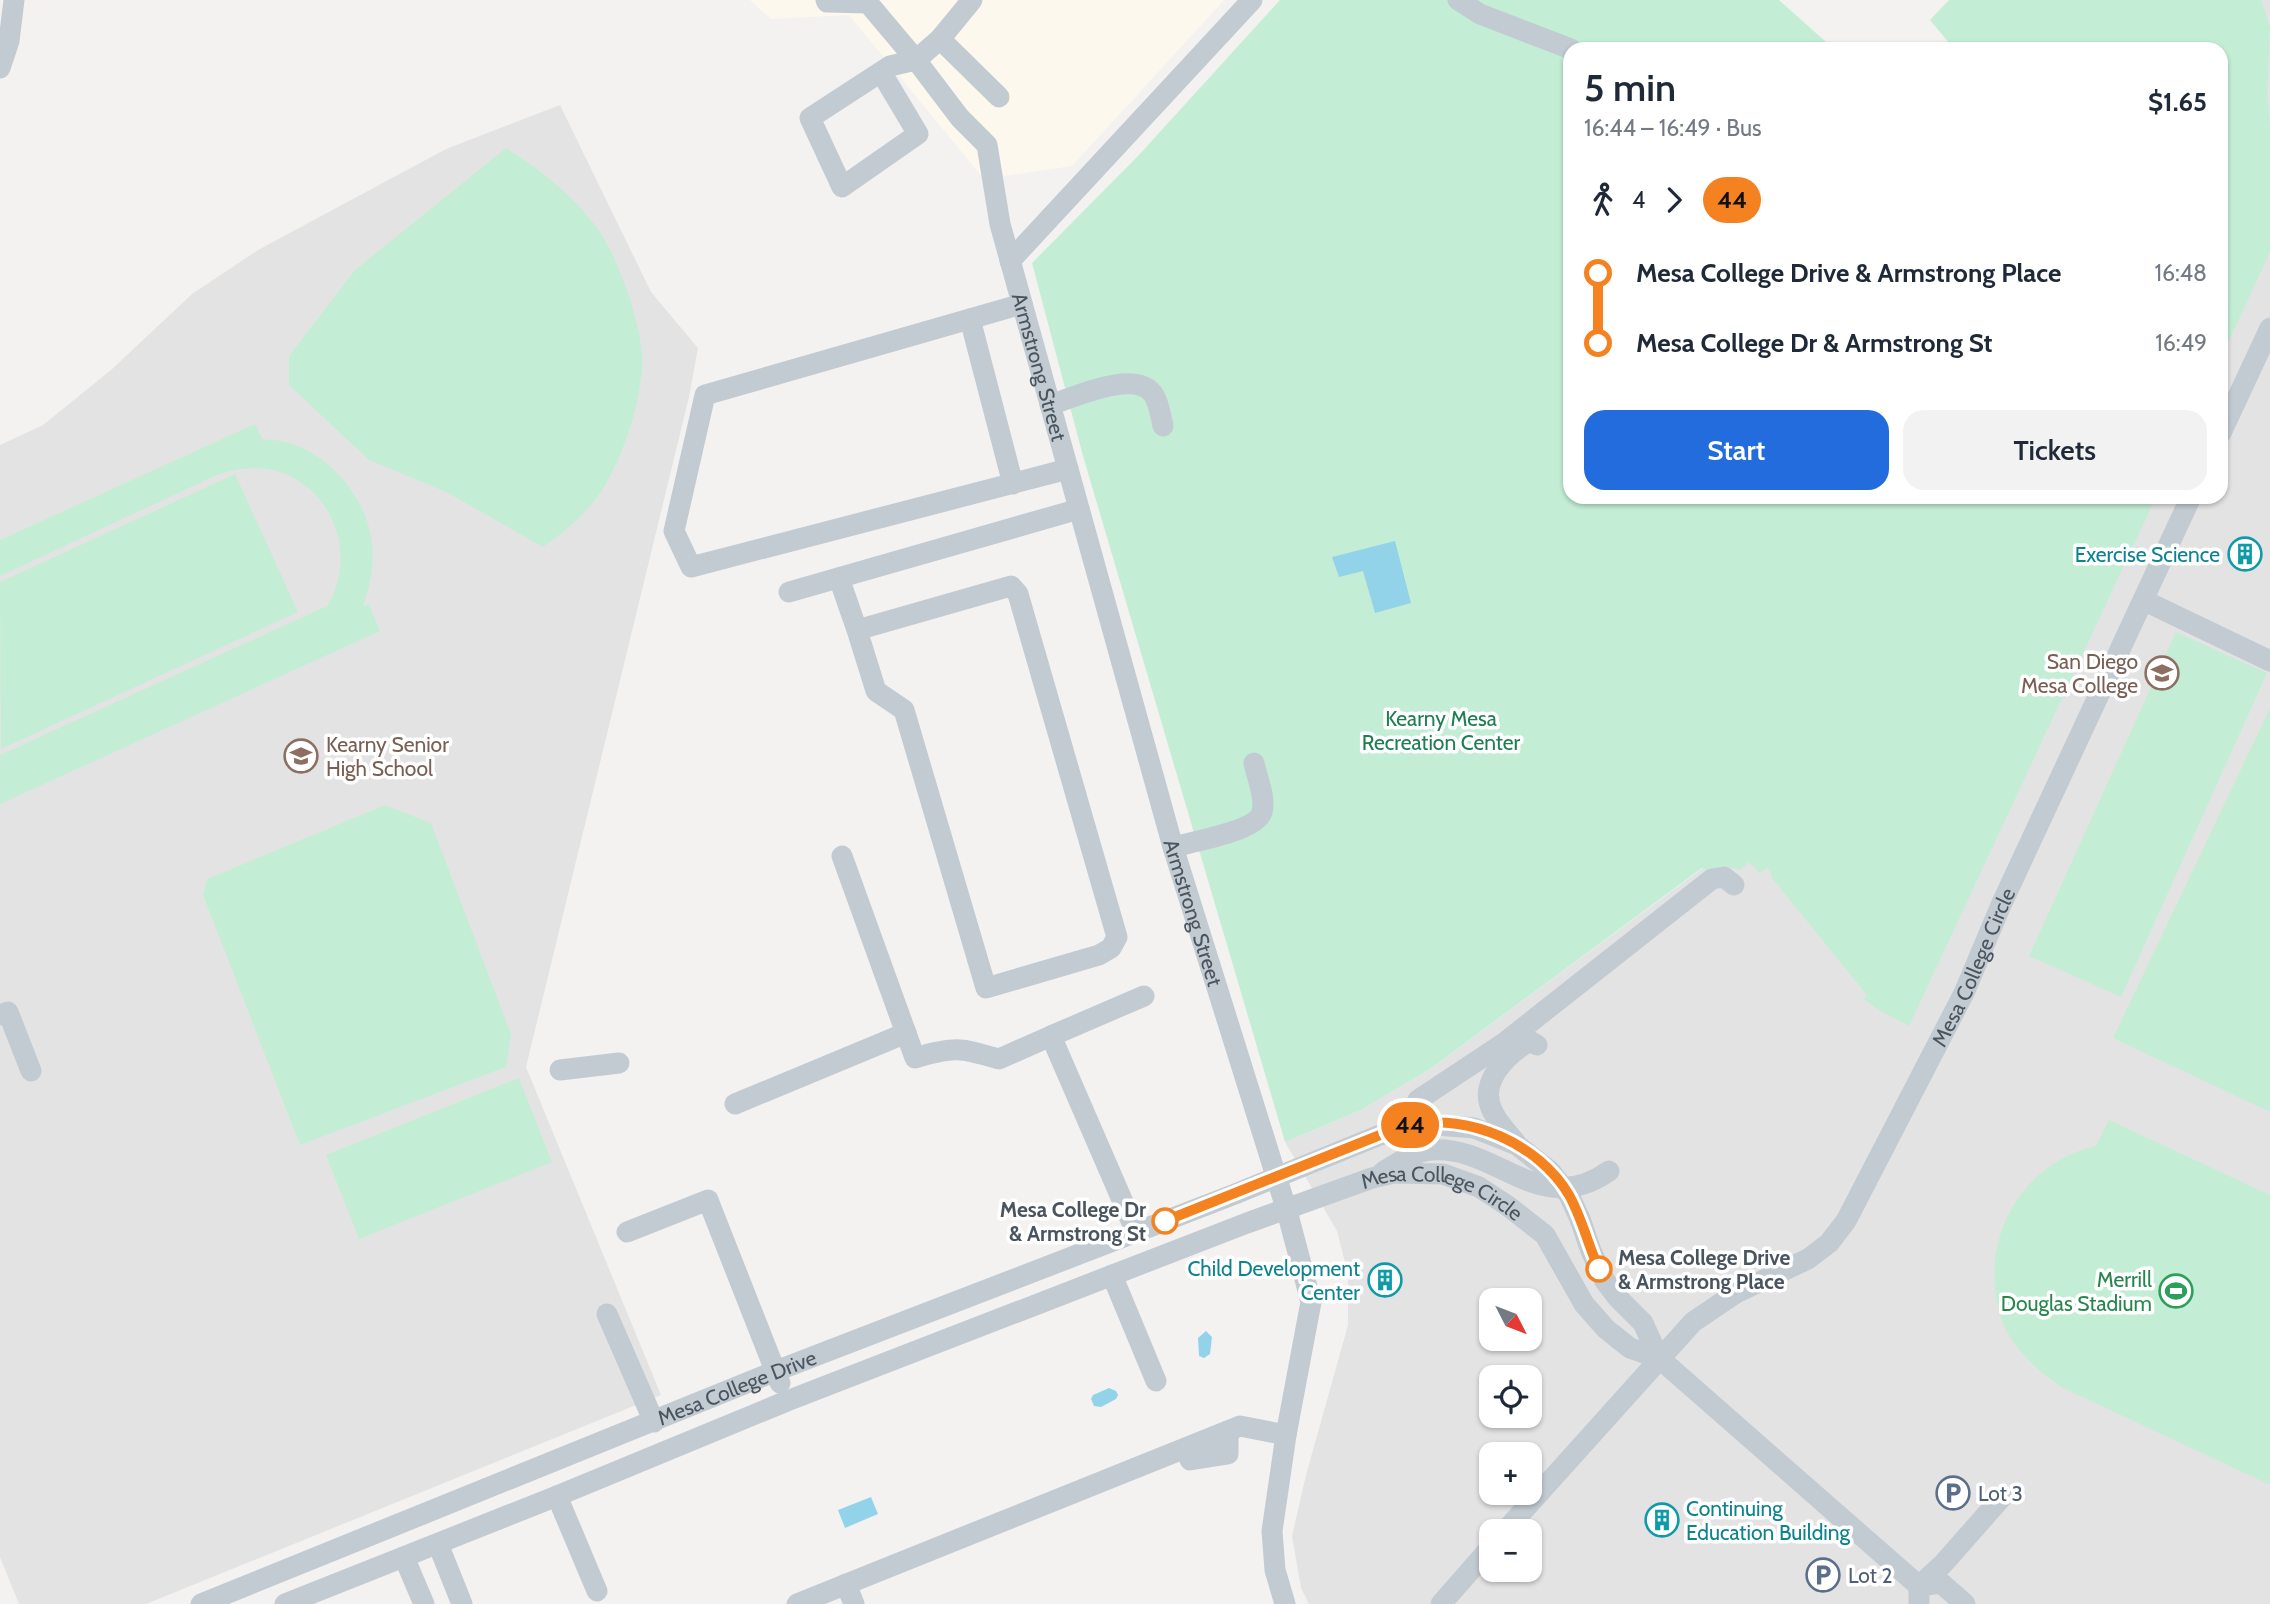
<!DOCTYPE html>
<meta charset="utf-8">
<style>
:root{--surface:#fff;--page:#f2f2f3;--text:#1f2937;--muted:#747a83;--accent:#226cdd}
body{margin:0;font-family:Cabin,sans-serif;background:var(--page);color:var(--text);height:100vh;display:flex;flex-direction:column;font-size:26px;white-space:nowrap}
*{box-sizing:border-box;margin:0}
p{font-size:23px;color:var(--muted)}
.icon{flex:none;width:38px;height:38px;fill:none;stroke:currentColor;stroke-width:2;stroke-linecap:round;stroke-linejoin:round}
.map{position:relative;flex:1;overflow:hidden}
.side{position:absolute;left:1563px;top:42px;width:665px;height:462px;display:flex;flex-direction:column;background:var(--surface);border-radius:21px;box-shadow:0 2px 5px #0004}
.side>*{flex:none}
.badge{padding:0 14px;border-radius:23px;font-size:24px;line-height:46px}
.needle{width:46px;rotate:132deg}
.buttons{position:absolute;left:1479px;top:1288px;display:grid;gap:14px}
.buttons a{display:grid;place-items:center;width:63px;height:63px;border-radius:14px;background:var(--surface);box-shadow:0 2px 5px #0004;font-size:35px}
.map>.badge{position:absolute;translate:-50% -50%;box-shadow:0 0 0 4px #fff}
.legs{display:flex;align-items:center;gap:10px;height:77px;padding:0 21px;font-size:23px}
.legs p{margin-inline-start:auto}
.overview{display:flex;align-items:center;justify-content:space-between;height:119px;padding:0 21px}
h1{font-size:38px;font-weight:600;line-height:52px}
.button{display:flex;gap:14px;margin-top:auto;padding:14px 21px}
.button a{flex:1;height:80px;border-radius:21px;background:var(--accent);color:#fff;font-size:28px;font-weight:600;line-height:80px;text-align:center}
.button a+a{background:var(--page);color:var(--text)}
ul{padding:0 21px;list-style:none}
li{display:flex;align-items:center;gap:24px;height:70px;font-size:26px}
li i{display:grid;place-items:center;width:10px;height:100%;margin:0 9px;background:currentColor}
li i::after{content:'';width:18px;height:18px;margin:-9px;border:5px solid;border-radius:50%;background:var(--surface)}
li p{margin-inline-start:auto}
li:first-child i{background:linear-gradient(#0000 50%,currentColor 0)}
li:last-child i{background:linear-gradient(currentColor 50%,#0000 0)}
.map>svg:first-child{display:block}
.commercial{fill:#fcf8ed}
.education{fill:#e4e3e3;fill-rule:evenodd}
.green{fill:#c3eed5}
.water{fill:#92d3e9}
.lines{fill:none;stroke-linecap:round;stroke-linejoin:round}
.minor{stroke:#c3cbd2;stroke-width:21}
.minor-bridge{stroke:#c3cbd2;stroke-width:21}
.line-1-casing{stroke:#fff;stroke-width:16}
.line-1{stroke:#f58220;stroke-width:10}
.stop-1-dot{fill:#fff;stroke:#f58220;stroke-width:3.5}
.labels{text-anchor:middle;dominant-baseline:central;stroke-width:7;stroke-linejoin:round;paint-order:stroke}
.street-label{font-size:21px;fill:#4a545e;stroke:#fff}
.culture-label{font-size:21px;fill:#0d838f;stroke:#fff;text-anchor:end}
.education-label{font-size:21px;fill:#785e54;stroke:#fff;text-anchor:end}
.park-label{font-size:21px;fill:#1c7e51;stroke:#fff}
.stop-label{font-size:21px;font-weight:bold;fill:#4a545e;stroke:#fff;text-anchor:end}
.leisure-label{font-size:21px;fill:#27864d;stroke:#fff;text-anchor:end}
.service-label{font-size:21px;fill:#4e5e75;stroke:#fff;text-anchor:start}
</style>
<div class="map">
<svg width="2270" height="1604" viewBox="0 0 2270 1604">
<rect width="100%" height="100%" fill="#f4f2f1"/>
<path class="commercial" d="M750 0H1224L1072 166 984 179 849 15 771 19Z"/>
<path class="education" d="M2243 0H2270V1604H1309L1301 1588 1292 1536 1306 1475 1348 1325V1274L1337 1231 1285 1142 1361 1110 1430 1069 1729 849 2136 497H2221V314ZM1491 1300H1530V1339H1491ZM1491 1377H1530V1416H1491ZM1491 1454H1530V1493H1491ZM1491 1531H1530V1570H1491Z
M560 105 651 292 698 348 689 397 526 1067 661 1395 146 1604H19L0 1557V445L43 425 111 370 192 294 258 250 446 149Z"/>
<path class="green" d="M1280 0H1779L1834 49H1570V497H2156L1909 1026 1877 1009 1864 999 1867 995 1771 877 1772 875 1767 868 1759 873 1749 862 1740 870C1729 866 1722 868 1713 873L1702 868 1430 1069 1361 1110 1285 1142 1083 456 1032 263 1138 156Z
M1949 0H2261L2270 27 2267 94 2270 124V252L2221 358V49H1954L1930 20Z
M506 148C541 170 573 195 598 229 619 259 646 334 642 371 638 410 624 453 604 487 589 511 566 531 543 547L446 492 369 460 289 385V356L355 270Z
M255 424 262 439C271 440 281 440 289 443 327 454 362 493 370 532 376 556 371 583 363 606L369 604 380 631 0 804V755L327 606C363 548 324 469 254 468 241 468 229 471 217 475L0 576V540Z
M235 474 298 612 1 749 0 582Z
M2176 632 2267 673 2121 997 2029 956Z
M2270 708V1112L2113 1038Z
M385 805 431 823 511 1034 506 1067 300 1145 203 895 207 879Z
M519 1078 552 1162 359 1239 326 1155Z
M2109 1120 2270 1195V1485L2063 1388C2040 1373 2021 1356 2007 1332 2001 1321 1998 1308 1996 1296 1985 1227 2028 1161 2096 1146Z"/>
<path class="water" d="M1395 541 1411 603 1375 613 1363 571 1339 577 1332 557Z
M1206 1331 1212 1337 1210 1354 1204 1358 1199 1356 1198 1338Z
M1109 1388 1116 1391 1118 1395 1116 1399 1101 1407 1094 1406 1091 1399 1093 1395Z
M871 1497 878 1514 845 1528 838 1510Z"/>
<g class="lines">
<g class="minor">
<path id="s1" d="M826 0 827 2 868 3 916 60 960 118 987 145 1000 224 1173 847 1287 1211 1311 1302 1286 1435 1272 1531 1275 1570 1285 1604"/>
<path d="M1458 0 1480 14 1571 49"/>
<path d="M940 39 999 97"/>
<path d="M0 68 9 41 14 0"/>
<path d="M881 72 918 134 842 187 810 118 890 66 916 60 940 39 972 0"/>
<path d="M1010 261 1252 0"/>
<path d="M1022 304 705 395 674 531 691 567 1068 469"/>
<path d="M970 319 1013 484"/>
<path d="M1050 405C1075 397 1135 369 1153 394 1159 402 1161 417 1163 426"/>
<path d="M2221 433 2270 328"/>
<path d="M839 578 857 630 1011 586 1018 594 1117 937 1111 948 1099 955 986 988 904 710 876 691 857 630"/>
<path d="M789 592 1079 509"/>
<path d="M2143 600 2270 661"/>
<path d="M1173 847C1192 842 1257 831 1262 812 1266 797 1257 778 1254 763"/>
<path d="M842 856 915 1058C955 1046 961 1048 999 1059L1051 1036"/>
<path d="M0 1015 8 1012 31 1071"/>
<path d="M560 1070 619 1063"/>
<path d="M735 1104 906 1033"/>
<path d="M1404 1128 1418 1100 1504 1043 1712 879 1724 877 1734 885"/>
<path d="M1516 1143C1508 1133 1498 1123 1493 1112 1477 1083 1507 1054 1530 1041L1537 1045"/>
<path d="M1383 1172C1398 1163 1414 1151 1432 1150 1497 1145 1540 1220 1609 1171"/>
<path d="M1580 1219 1591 1251 1605 1281 1618 1298 1643 1323 1659 1358"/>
<path d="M627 1232 708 1200 780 1383"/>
<path d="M1136 1232 1051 1036 1144 996"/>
<path d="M1112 1275 1156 1381"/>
<path d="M607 1314 654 1422"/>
<path d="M1186 1448 1190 1460 1228 1454V1431"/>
<path d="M557 1496 597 1591"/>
<path id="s2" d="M1505 1531 1693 1322 1736 1293 1808 1259 1829 1243 1846 1221 1964 993 2001 905 2191 497"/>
<path d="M438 1544 462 1604"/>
<path d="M404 1557 424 1604"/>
<path d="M846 1584 854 1604"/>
<path d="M1919 1586 1941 1583 1965 1604"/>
<path id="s3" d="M201 1604 776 1371 1235 1194 1380 1135 1423 1124 1474 1128 1517 1145 1550 1171"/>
<path id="s4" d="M285 1604 557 1496 787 1401 1247 1223 1372 1178 1394 1173 1443 1174 1479 1187 1508 1206 1545 1235 1584 1304 1606 1329 1630 1348 1659 1358 1919 1586"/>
<path d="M797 1604 1240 1426 1286 1435"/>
<path d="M1441 1604 1491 1547"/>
<path d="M1919 1604V1586L1943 1564 2002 1497"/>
</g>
<path class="minor-bridge" d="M1550 1171 1569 1195 1580 1219"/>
</g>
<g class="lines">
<defs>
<path id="line-1" d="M1165 1221 1380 1135C1390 1132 1400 1128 1411 1125 1469 1113 1539 1144 1569 1195 1582 1218 1588 1245 1599 1269"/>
</defs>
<use href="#line-1" class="line-1-casing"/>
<use href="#line-1" class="line-1"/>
</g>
<defs>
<symbol id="building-ring" viewBox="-11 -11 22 22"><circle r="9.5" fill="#fff" stroke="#0f9aa8" stroke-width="1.5"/><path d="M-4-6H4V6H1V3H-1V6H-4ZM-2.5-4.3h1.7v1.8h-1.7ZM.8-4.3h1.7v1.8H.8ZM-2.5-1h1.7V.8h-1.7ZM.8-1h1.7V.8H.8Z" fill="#0f9aa8"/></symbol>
<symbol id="university-ring" viewBox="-11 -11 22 22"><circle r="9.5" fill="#fff" stroke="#8d6e63" stroke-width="1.5"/><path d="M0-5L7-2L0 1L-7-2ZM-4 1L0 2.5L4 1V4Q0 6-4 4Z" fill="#8d6e63"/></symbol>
<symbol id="school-ring" viewBox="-11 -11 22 22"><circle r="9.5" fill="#fff" stroke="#8d6e63" stroke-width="1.5"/><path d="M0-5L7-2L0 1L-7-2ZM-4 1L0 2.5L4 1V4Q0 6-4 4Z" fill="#8d6e63"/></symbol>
<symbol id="stadium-ring" viewBox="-11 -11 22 22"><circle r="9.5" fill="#fff" stroke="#2e9e5b" stroke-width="1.5"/><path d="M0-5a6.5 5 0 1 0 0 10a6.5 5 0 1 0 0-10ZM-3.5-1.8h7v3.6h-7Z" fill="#2e9e5b"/></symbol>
<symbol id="parking-ring" viewBox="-11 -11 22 22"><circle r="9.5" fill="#fff" stroke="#5c6f8a" stroke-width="1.5"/><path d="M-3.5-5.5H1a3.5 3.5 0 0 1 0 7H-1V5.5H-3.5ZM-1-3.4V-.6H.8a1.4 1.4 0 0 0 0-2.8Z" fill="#5c6f8a"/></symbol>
</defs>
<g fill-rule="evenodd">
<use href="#building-ring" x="2226" y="535" width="38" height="38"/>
<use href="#university-ring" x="2143" y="654" width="38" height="38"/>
<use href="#school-ring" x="282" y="737" width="38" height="38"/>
<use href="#building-ring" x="1366" y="1261" width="38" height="38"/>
<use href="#stadium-ring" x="2157" y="1272" width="38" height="38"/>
<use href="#parking-ring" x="1934" y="1474" width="38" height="38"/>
<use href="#building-ring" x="1643" y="1501" width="38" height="38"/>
<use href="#parking-ring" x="1804" y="1556" width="38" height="38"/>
</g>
<g class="stop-1-dot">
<circle cx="1165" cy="1221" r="12"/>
<circle cx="1599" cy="1269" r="12"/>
</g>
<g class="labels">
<g class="street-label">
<text stroke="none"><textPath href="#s1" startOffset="457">Armstrong Street</textPath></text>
<text stroke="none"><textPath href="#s1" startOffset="1024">Armstrong Street</textPath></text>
<text stroke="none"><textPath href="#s2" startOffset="751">Mesa College Circle</textPath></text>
<text stroke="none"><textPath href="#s4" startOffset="1242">Mesa College Circle</textPath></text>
<text stroke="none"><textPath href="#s3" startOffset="578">Mesa College Drive</textPath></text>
</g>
<g class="culture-label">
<text x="2220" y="554">Exercise Science</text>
<text x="1360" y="1268">Child Development<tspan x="1360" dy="24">Center</tspan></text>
<text x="1686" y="1508" text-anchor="start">Continuing<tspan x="1686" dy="24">Education Building</tspan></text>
</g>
<g class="education-label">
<text x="2138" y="661">San Diego<tspan x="2138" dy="24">Mesa College</tspan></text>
<text x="326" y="744" text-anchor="start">Kearny Senior<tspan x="326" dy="24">High School</tspan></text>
</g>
<g class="park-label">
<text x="1441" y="718">Kearny Mesa<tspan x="1441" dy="24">Recreation Center</tspan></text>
</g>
<g class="stop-label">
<text x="1146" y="1209">Mesa College Dr<tspan x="1146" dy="24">&amp; Armstrong St</tspan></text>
<text x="1618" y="1257" text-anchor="start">Mesa College Drive<tspan x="1618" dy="24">&amp; Armstrong Place</tspan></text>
</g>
<g class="leisure-label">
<text x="2152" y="1279">Merrill<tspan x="2152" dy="24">Douglas Stadium</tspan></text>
</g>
<g class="service-label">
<text x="1978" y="1493">Lot 3</text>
<text x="1848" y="1575">Lot 2</text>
</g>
</g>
</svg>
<div class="buttons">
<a><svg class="needle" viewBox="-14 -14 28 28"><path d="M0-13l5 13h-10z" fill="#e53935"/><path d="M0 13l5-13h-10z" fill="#747a83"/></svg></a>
<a><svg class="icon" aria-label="locate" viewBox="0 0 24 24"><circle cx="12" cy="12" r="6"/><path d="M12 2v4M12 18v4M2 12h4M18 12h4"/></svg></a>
<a>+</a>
<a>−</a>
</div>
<b class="badge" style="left:1410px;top:1125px;background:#f58220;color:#111">44</b>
<section class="side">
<div class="overview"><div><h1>5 min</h1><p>16:44 – 16:49 · Bus</p></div><b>$1.65</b></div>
<div class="legs"><svg class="icon" aria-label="walk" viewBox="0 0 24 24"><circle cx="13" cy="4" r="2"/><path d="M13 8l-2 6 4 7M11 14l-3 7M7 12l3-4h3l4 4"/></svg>4<svg class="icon" aria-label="forward" viewBox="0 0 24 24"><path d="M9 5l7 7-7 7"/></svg><b class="badge" style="background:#f58220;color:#111">44</b></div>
<ul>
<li><i style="color:#f58220"></i><b>Mesa College Drive &amp; Armstrong Place</b><p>16:48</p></li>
<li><i style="color:#f58220"></i><b>Mesa College Dr &amp; Armstrong St</b><p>16:49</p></li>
</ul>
<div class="button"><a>Start</a><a>Tickets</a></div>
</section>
</div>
